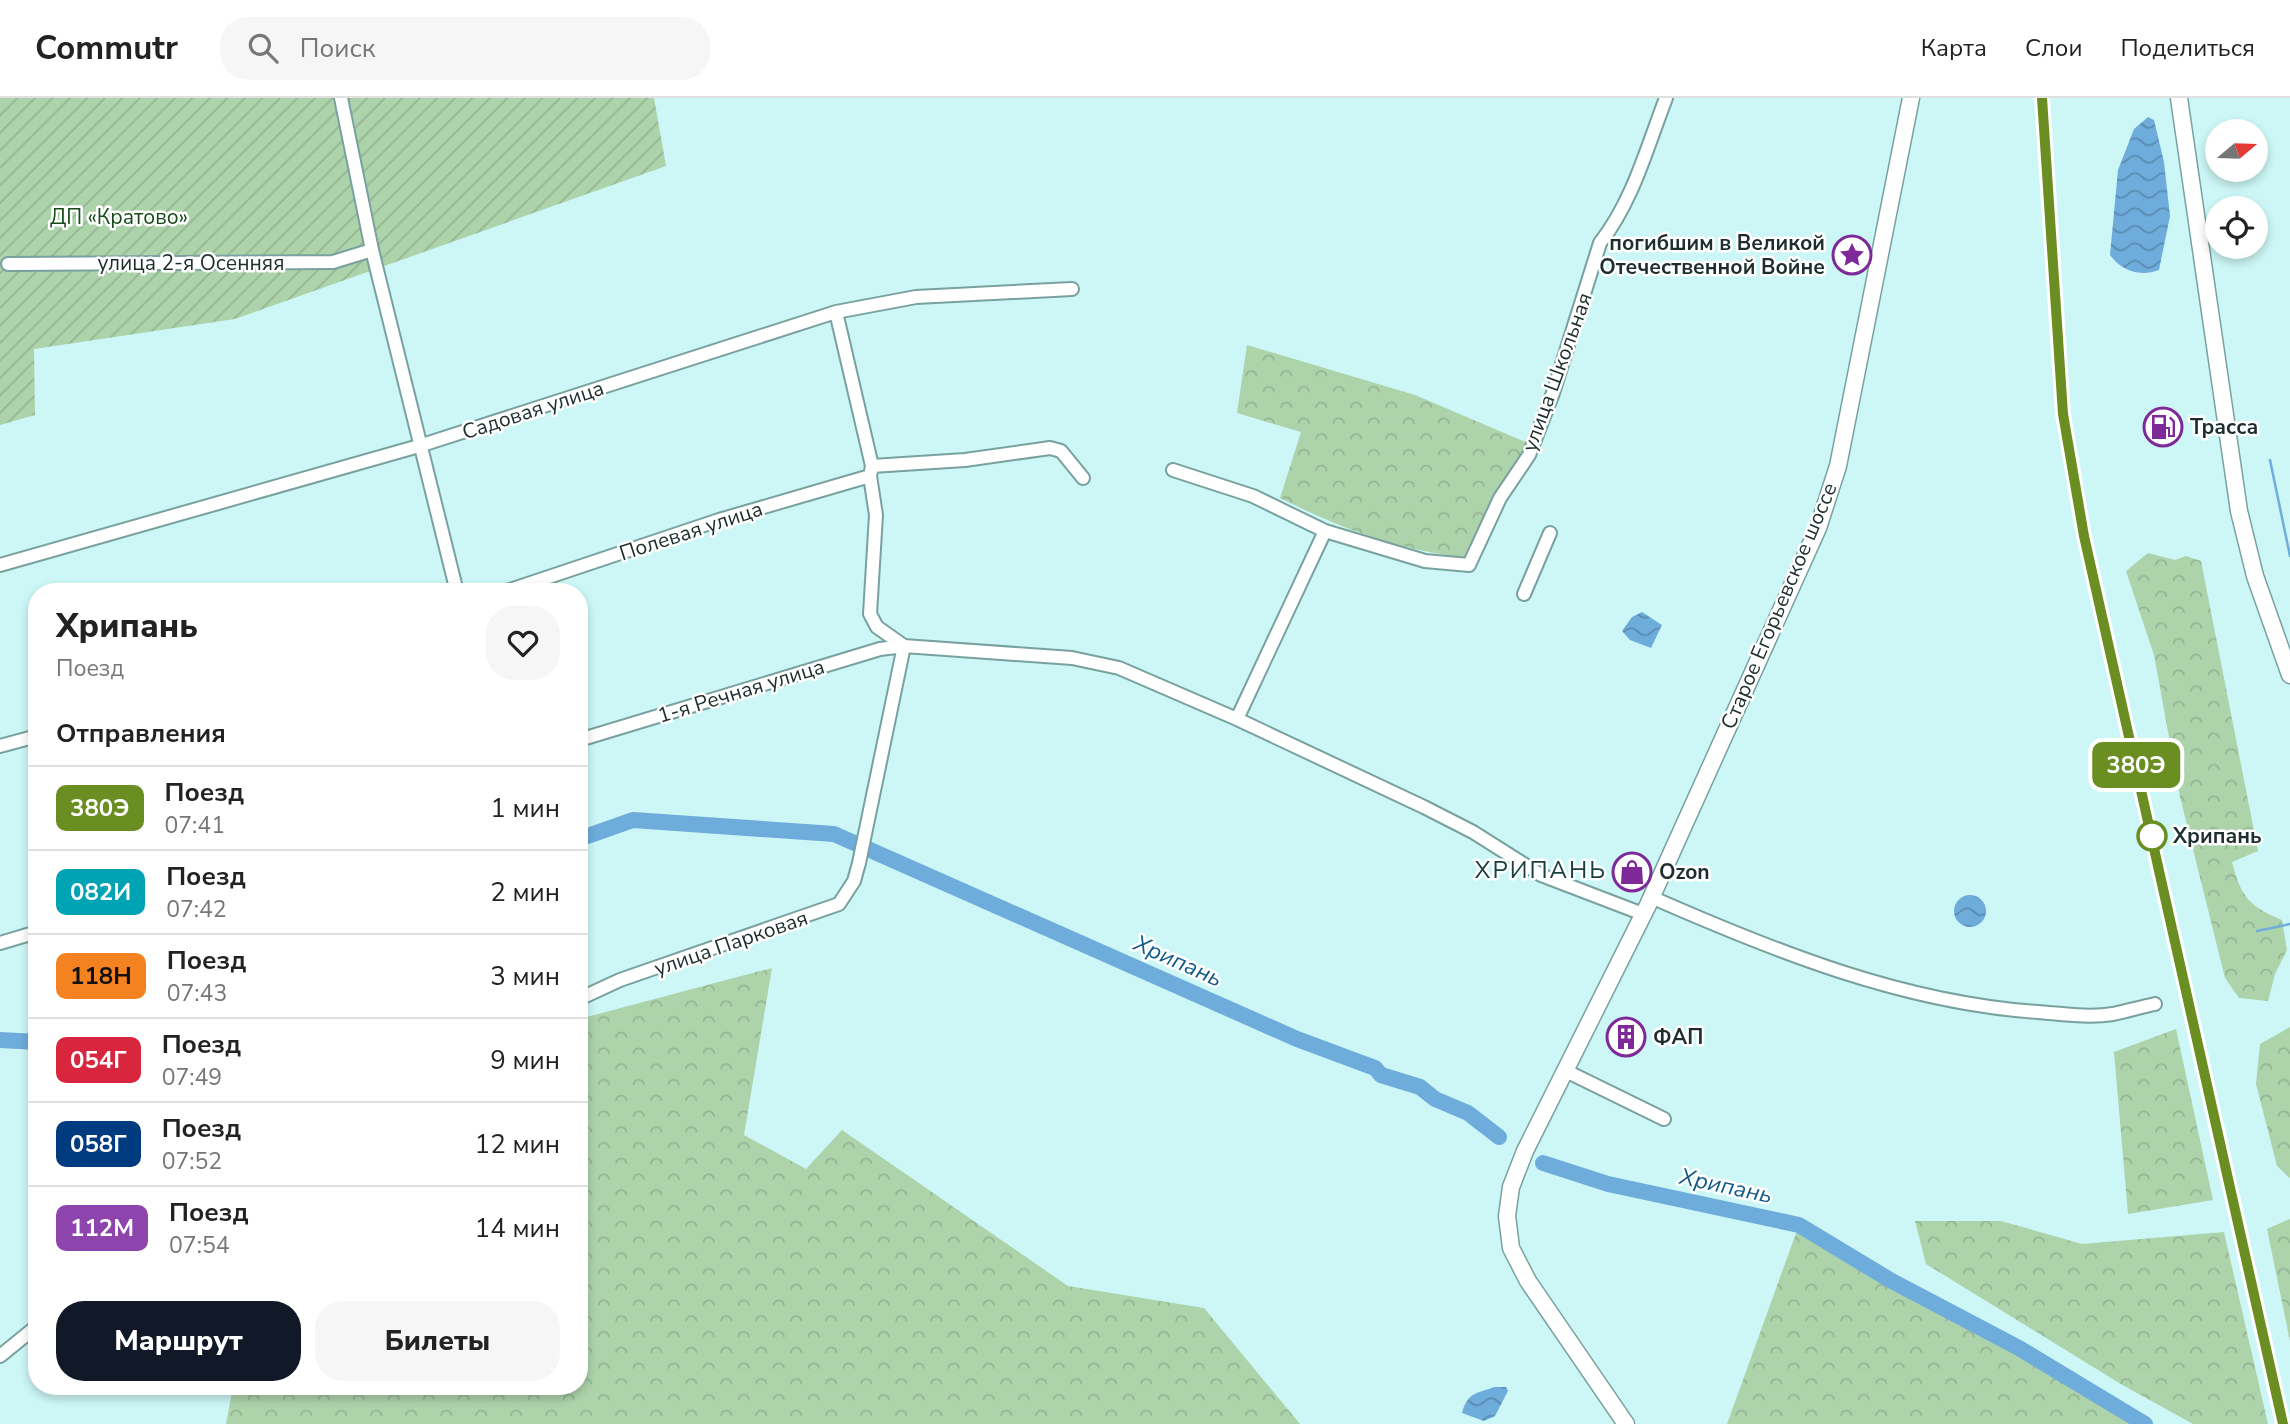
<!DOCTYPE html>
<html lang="ru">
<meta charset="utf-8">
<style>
:root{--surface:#fff;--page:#f6f6f6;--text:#222;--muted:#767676;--line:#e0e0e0;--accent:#111827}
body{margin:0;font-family:"Nunito Sans",sans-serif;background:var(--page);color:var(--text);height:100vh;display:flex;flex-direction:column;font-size:26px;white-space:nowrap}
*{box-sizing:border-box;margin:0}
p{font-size:23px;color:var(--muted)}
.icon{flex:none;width:38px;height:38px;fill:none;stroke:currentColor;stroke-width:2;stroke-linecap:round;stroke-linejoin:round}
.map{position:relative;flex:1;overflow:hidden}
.side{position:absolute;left:28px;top:485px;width:560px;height:812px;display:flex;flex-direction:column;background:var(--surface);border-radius:28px;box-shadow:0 4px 10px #0003}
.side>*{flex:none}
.badge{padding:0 14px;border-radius:10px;font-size:24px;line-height:46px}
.needle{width:46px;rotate:71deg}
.fabs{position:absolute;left:2205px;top:21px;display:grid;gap:14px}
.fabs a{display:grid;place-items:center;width:63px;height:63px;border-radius:50%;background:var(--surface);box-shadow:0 4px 10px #0003;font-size:35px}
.map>.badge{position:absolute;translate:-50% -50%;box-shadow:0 0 0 4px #fff}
h2{padding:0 28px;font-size:26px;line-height:63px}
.round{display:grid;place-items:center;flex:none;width:74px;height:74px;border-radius:28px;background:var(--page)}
.summary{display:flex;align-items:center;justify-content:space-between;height:119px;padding:0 28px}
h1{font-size:33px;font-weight:800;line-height:52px}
.cta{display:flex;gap:14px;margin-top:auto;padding:14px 28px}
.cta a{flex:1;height:80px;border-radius:28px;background:var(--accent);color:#fff;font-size:28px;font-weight:800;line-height:80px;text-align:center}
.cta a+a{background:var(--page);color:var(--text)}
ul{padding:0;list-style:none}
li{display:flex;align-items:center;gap:21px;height:84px;padding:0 28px;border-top:2px solid var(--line)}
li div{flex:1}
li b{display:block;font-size:26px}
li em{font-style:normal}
li .badge{min-width:77px;font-weight:700;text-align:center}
header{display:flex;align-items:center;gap:42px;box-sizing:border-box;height:98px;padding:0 35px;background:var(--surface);border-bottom:2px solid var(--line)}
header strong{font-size:33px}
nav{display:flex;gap:38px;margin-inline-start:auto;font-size:24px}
.search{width:490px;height:63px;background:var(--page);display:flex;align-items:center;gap:18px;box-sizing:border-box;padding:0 24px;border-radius:28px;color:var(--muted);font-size:26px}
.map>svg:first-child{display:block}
.forest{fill:url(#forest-crowns)}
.garden{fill:url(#garden-furrows)}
.water{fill:url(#water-waves)}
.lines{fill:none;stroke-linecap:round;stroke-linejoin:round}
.stream{stroke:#6eacdb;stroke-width:2.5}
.river{stroke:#6eacdb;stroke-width:16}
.minor-casing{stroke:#78a19f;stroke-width:16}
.major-casing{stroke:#78a19f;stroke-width:19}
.minor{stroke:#fff;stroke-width:12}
.major{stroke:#fff;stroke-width:16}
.rail{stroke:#455c5b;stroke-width:2.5;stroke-dasharray:14 7;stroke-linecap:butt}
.line-casing{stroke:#fff;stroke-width:16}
.line{stroke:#6b8e23;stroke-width:10}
.stop-dot{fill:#fff;stroke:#6b8e23;stroke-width:3.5}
.labels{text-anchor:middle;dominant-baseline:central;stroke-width:5;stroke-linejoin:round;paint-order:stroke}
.park-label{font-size:21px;fill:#164b17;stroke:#fff}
.poi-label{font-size:21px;font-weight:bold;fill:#1d2e2d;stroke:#fff;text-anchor:start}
.street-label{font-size:21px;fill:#1d2e2d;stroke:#fff}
.stop-label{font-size:21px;font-weight:bold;fill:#1d2e2d;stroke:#fff;text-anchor:start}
.water-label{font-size:23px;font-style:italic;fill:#135b89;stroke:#fff}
.quarter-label{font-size:24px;letter-spacing:2px;fill:#19403f;stroke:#fff}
</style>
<header>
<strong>Commutr</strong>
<div class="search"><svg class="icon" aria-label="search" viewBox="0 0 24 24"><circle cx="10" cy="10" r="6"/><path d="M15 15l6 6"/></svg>Поиск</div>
<nav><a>Карта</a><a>Слои</a><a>Поделиться</a></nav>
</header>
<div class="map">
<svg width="2290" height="1326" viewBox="0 0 2290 1326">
<defs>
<pattern id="forest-crowns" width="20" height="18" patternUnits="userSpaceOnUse" patternTransform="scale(1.75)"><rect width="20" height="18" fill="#add3ab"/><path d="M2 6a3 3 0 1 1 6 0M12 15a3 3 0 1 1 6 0" fill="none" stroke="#94b593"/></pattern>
<pattern id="garden-furrows" width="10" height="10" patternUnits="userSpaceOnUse" patternTransform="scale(1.75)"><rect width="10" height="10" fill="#add3ab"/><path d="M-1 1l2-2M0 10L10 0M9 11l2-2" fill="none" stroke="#94b593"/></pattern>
<pattern id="water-waves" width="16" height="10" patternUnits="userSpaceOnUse" patternTransform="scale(1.75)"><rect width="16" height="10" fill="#6eacdb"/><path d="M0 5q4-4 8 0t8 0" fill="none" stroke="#5a8cb2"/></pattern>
</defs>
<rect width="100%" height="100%" fill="#ccf7f6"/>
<path class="forest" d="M1247 247 1415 297 1528 345 1495 396 1465 459C1399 453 1340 430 1280 400L1301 334 1237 315Z
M2148 455 2175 462 2186 458 2201 463 2258 753 2232 764C2241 799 2249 808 2282 822L2287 852 2275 876 2268 903 2239 900 2225 880 2180 699 2154 557 2126 473Z
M772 870 744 1037 806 1071 842 1032 1068 1188 1204 1210 1300 1326H226L233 1288H579V921Z
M2290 929V1080L2277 1068 2256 986 2260 946Z
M2176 931 2213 1102 2128 1116 2114 954Z
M2290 1121V1243L2267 1131Z
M1915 1123H2001L2082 1146 2224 1134 2268 1326H2193L2119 1285 1926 1166Z
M1799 1127C1913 1196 2032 1255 2145 1326H1727Z"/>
<path class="garden" d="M0 0H654L666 68 235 221 34 251 35 317 0 327Z"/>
<path class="water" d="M2148 19 2154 22 2164 64 2170 118 2159 172C2139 179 2122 173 2110 157L2118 72 2134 31Z
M1642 514 1662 527 1651 550 1630 542 1622 533 1632 519Z
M1954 813a16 16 0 1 1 32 0a16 16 0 1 1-32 0Z
M1494 1289H1506L1508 1293 1495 1318 1484 1323 1462 1315C1468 1293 1477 1296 1494 1289Z"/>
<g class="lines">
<path class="stream" d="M2270 362 2290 458
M2257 833 2290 826"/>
<path class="river" d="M579 741 633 722 834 736 1297 941 1375 970 1381 977 1420 989 1435 1001 1468 1015 1499 1039
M0 942 37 944
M1543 1065 1608 1086 1799 1127 1890 1182 2019 1250 2145 1326"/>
<defs>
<path id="minor" d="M341 0 372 152 457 494
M8 166 333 164 372 152
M836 214 872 368
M872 368 965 362 1050 350 1061 353 1083 380
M1173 372 1253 398 1325 433 1425 463 1469 467 1500 400 1529 357 1553 295 1600 145C1633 103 1647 49 1666 0
M870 378 876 417 870 516 877 529 904 548
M0 467 419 348 836 214 916 199 1072 191
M504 494 719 422 870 378 872 368
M1524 496 1550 435
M1237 621 1325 433
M579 642 880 551 904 548 1072 560 1119 570 1237 621 1424 709 1473 734 1541 777 1643 816
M0 648 37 638
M1651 799C1774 853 1903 905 2038 914 2063 916 2089 920 2113 916 2127 913 2141 909 2155 906
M0 845 37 834
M579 901 620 882 839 806 854 783 859 765 904 548
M1566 973 1664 1021
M0 1258 37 1228"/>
<path id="major" d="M2179 0 2239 413 2255 478 2290 577
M1626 1326 1528 1183 1511 1150 1507 1118 1511 1089 1525 1053 1648 807 1818 430 1838 368 1911 0"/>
</defs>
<use href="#minor" class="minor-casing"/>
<use href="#major" class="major-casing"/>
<use href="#minor" class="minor"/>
<use href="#major" class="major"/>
<path class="rail" d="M2042 0 2063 316 2084 438 2283 1326"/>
</g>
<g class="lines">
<defs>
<path id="line" d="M2042 0 2063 316 2084 438 2283 1326"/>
</defs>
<use href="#line" class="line-casing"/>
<use href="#line" class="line"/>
</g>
<defs>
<symbol id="sight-ring" viewBox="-11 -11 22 22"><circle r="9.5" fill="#fff" stroke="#7e2998" stroke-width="1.5"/><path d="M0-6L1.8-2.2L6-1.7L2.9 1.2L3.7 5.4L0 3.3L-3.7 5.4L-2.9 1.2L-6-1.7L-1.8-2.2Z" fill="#7e2998"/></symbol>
<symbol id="fuel-ring" viewBox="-11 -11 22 22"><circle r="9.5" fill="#fff" stroke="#7e2998" stroke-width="1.5"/><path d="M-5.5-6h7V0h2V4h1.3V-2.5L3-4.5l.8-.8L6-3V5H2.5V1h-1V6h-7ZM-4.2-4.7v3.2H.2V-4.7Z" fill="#7e2998"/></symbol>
<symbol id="shop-ring" viewBox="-11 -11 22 22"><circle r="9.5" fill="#fff" stroke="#7e2998" stroke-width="1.5"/><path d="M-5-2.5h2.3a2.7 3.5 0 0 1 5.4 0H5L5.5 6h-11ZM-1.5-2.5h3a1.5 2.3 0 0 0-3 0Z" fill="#7e2998"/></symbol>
<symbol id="building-ring" viewBox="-11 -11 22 22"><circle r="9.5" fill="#fff" stroke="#7e2998" stroke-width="1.5"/><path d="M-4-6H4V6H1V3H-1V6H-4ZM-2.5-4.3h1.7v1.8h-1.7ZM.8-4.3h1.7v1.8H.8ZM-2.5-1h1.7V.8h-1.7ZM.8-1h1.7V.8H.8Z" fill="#7e2998"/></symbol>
</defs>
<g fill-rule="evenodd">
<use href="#sight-ring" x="1830" y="135" width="44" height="44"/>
<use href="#fuel-ring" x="2141" y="307" width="44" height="44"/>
<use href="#shop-ring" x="1610" y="752" width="44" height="44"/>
<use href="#building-ring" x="1604" y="917" width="44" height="44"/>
</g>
<circle class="stop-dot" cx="2152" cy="738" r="14"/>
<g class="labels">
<g class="park-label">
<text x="119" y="119">ДП «Кратово»</text>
</g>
<g class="poi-label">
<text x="1825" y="145" text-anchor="end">погибшим в Великой<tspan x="1825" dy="24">Отечественной Войне</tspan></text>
<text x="2190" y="329">Трасса</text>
<text x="1659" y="774">Ozon</text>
<text x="1653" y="939">ФАП</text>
</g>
<g class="street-label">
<text x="191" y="165">улица 2-я Осенняя</text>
<text transform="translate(1557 274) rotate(-70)">улица Школьная</text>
<text transform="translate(533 312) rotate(-18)">Садовая улица</text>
<text transform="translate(691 433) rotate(-18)">Полевая улица</text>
<text transform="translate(1779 508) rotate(-67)">Старое Егорьевское шоссе</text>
<text transform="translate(741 593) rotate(-17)">1-я Речная улица</text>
<text transform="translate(731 845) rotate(-19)">улица Парковая</text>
</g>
<g class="stop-label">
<text x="2173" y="738">Хрипань</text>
</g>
<g class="water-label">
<text transform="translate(1178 863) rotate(24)">Хрипань</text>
<text transform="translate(1726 1088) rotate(12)">Хрипань</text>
</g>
<g class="quarter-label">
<text x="1541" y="772">ХРИПАНЬ</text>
</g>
</g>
</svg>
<div class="fabs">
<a><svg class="needle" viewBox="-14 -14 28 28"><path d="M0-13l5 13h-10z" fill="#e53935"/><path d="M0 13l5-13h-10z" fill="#767676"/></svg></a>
<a><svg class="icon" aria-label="locate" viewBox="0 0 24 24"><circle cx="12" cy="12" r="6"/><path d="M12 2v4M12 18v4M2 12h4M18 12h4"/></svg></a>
</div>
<b class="badge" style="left:2136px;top:667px;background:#6b8e23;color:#fff">380Э</b>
<section class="side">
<div class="summary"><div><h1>Хрипань</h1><p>Поезд</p></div><a class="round"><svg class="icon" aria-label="heart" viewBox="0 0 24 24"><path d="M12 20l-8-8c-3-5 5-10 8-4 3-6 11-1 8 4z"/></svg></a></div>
<h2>Отправления</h2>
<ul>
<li><span class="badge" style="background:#6b8e23;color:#fff">380Э</span><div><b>Поезд</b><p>07:41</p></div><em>1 мин</em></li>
<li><span class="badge" style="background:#00a3b4;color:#fff">082И</span><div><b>Поезд</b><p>07:42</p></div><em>2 мин</em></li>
<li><span class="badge" style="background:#f58220;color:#111">118Н</span><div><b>Поезд</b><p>07:43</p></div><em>3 мин</em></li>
<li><span class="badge" style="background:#d7263d;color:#fff">054Г</span><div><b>Поезд</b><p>07:49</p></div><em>9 мин</em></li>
<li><span class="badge" style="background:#003b80;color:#fff">058Г</span><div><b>Поезд</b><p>07:52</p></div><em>12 мин</em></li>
<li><span class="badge" style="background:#8e44ad;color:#fff">112М</span><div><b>Поезд</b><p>07:54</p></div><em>14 мин</em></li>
</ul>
<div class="cta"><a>Маршрут</a><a>Билеты</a></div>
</section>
</div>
